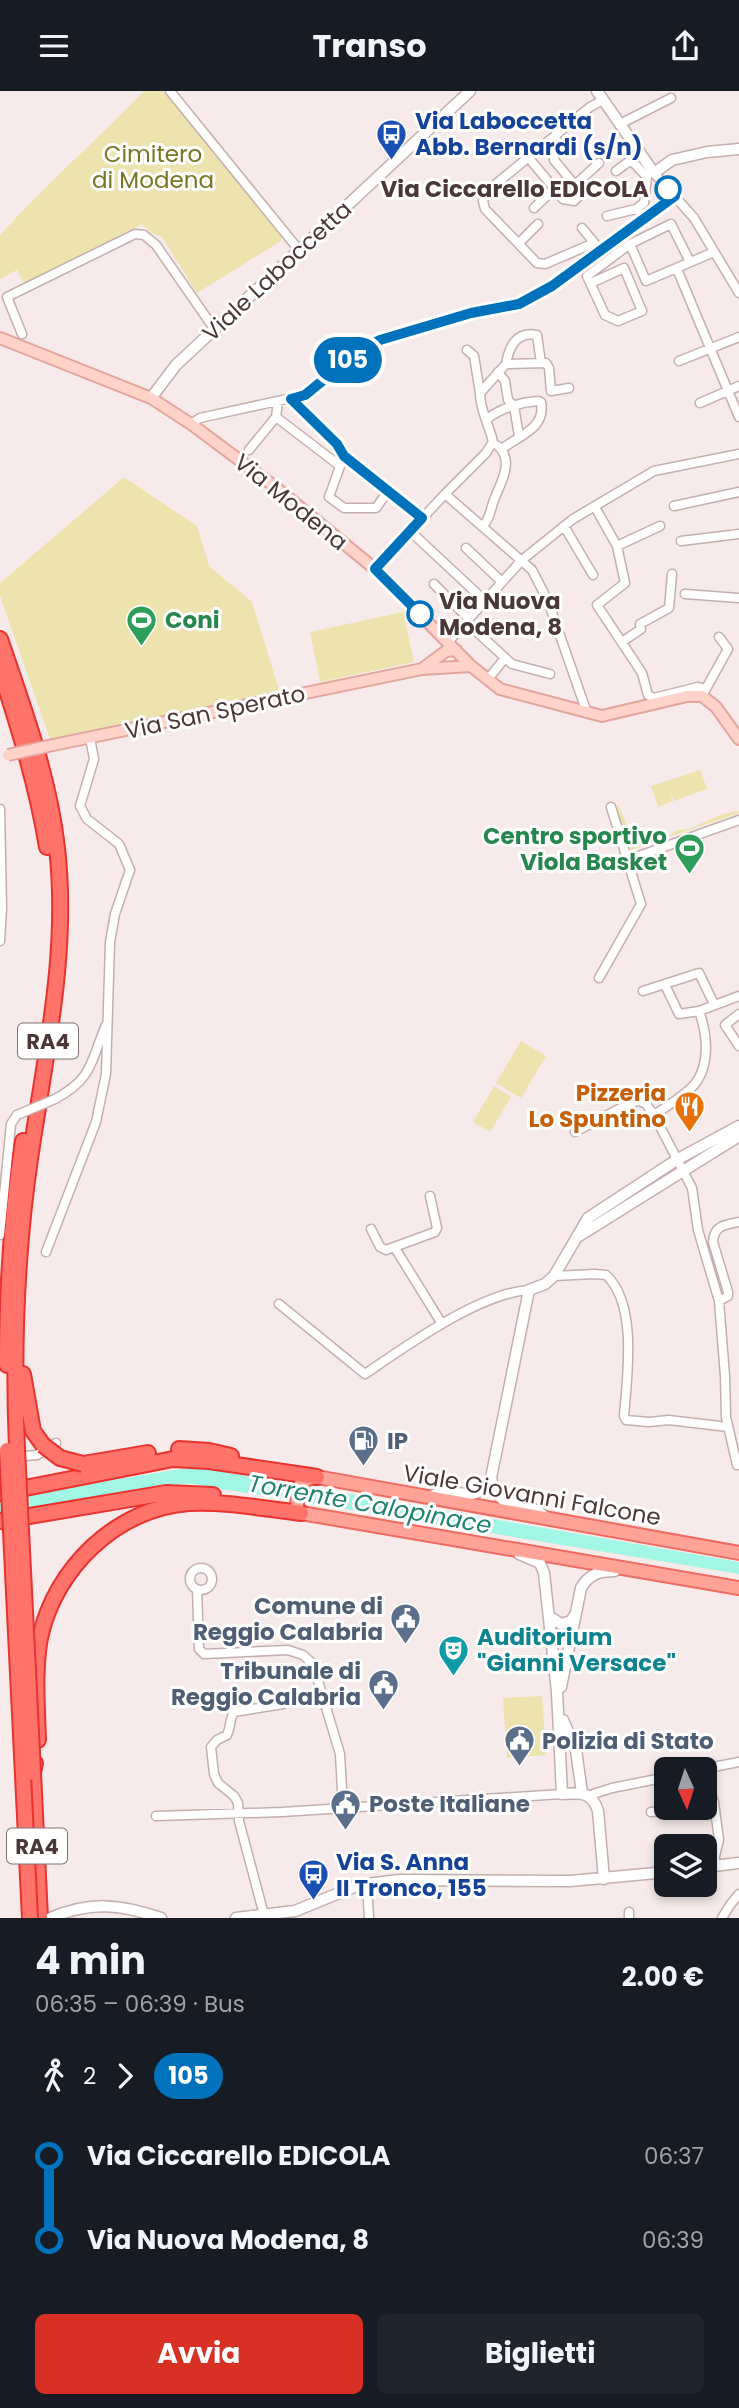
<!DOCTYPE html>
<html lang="it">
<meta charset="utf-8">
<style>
:root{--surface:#171b24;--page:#20242c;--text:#f1f3f6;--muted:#9ea1a6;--accent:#d93025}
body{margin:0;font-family:Poppins,sans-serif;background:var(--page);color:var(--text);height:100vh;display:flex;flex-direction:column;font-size:26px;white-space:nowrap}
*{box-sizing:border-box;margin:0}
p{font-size:23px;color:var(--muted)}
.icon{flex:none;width:38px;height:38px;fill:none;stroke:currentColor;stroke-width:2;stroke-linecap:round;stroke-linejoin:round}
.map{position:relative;height:1827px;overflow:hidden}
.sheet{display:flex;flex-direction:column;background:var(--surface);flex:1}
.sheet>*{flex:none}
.badge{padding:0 14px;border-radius:23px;font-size:24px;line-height:46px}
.needle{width:46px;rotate:177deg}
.controls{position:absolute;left:654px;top:1666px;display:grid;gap:14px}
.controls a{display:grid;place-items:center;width:63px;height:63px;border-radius:10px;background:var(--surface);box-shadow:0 4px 10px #0003;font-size:35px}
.map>.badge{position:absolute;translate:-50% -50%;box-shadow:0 0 0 4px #fff}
.legs{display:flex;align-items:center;gap:10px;height:77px;padding:0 35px;font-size:23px}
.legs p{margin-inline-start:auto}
.headline{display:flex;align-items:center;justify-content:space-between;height:119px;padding:0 35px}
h1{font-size:38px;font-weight:700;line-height:52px}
.primary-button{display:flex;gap:14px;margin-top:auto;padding:14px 35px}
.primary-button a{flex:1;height:80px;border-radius:10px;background:var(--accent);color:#fff;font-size:28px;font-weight:700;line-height:80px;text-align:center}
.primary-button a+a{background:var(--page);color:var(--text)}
ul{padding:0 35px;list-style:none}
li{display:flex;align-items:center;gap:24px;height:84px;font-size:26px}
li i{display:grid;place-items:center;width:10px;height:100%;margin:0 9px;background:currentColor}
li i::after{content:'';width:18px;height:18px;margin:-9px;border:5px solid;border-radius:50%;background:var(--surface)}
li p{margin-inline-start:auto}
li:first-child i{background:linear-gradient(#0000 50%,currentColor 0)}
li:last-child i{background:linear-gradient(currentColor 50%,#0000 0)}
header{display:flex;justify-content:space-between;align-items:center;height:91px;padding:0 35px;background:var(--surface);font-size:32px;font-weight:700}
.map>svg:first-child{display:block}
.green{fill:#ede3af}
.water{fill:#a2f6e5}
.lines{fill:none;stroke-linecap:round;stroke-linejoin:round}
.minor-casing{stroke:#c5afae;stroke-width:11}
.tertiary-casing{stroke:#c5afae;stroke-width:13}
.secondary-casing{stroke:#e2a59c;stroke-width:14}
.primary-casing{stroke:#ee6b60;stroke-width:16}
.motorway-casing{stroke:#ea322f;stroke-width:18}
.minor{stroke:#fff;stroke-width:8}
.tertiary{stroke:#fff;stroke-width:10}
.secondary{stroke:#ffd2ca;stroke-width:10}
.primary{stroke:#ffa399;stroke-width:12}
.motorway{stroke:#ff736b;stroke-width:14}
.minor-bridge-casing{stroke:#c5afae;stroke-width:11;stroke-linecap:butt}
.secondary-bridge-casing{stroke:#e2a59c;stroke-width:14;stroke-linecap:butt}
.motorway-bridge-casing{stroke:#ea322f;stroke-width:18;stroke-linecap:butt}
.minor-bridge{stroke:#fff;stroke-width:8}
.secondary-bridge{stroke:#ffd2ca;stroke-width:10}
.motorway-bridge{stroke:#ff736b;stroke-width:14}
.line-1-casing{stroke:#fff;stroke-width:16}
.line-1{stroke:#0072bc;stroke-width:10}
.stop-1-dot{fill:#fff;stroke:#0072bc;stroke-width:3.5}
.labels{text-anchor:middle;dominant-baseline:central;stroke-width:6;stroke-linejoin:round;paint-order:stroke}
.shield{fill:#fff;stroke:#817373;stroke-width:2}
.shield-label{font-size:21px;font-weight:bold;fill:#4b3737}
.transit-label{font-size:23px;font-weight:bold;fill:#164399;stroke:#fff;text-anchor:start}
.park-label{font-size:23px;fill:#772;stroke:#fff}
.stop-label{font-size:23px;font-weight:bold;fill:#4b3737;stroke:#fff;text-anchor:end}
.street-label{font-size:23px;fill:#4b3737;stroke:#fff}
.leisure-label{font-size:23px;font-weight:bold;fill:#27864d;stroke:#fff;text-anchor:start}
.food-label{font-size:23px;font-weight:bold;fill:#c56008;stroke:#fff;text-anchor:end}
.service-label{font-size:23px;font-weight:bold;fill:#4e5e75;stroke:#fff;text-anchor:start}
.culture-label{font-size:23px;font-weight:bold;fill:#0d838f;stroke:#fff;text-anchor:start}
.water-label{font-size:24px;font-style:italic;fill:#1f8370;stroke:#fff}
</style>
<header><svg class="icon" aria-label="menu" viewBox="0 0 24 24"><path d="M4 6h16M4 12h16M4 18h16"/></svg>Transo<svg class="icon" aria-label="share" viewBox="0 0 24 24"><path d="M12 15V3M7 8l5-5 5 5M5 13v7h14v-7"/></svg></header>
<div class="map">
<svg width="739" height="1827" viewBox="0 0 739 1827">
<rect width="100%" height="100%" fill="#f6ebea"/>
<path class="green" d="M144 0H162L171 5 282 144 281 150 197 202 162 146 150 141 142 133 25 193 17 179 0 188V144C46 93 97 49 144 0Z
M124 386 197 435 209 475 252 511 280 602 50 648 0 505V492Z
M403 521 414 571 320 591 310 541Z
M700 679 707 698 674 710 668 695 673 710 658 716 651 695Z
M618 713 633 749 644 755 631 759 616 720Z
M739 720V722L663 748 677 739 689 738 722 723Z
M521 950 546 965 521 1007 496 992Z
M494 995 511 1006 490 1041 473 1031Z
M533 1535 545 1537 548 1557H534Z
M542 1605 546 1664 507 1667 503 1607Z"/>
<path class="water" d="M194 1376 739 1471V1483L192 1393 166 1394 0 1424V1407Z"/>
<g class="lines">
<defs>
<path id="minor" d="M170 0 299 159
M620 33 671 7
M528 66 563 108 574 110 579 105 578 98 554 69 556 43
M616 80 631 69 647 86 644 112 636 118
M654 82 694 127 739 202
M575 94 599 72
M534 117 554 98
M607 125 636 118 638 120
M582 137 596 154
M519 152 538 133
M594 152 545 173 537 172 485 118 483 110 486 101 590 16 603 9
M690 171 671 133 630 153 646 190 714 161
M677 178 739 326
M591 192 624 177 642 220 618 230 605 224 587 185 630 153
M22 243 7 206 135 143 144 144 156 154 215 239
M467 259 474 265 480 302
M679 270 739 246
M506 273C509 256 516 240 537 244L541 272
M498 281 505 290 508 309 514 315 519 345
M291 308 337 353 344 364
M700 312 739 295
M276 326 340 375
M487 328C501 317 521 311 538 310L541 311C546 338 519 344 502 358
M191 333 200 327 305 304 359 260 380 249 471 222 519 213 552 195 675 105
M249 359 276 326 278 311
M388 400 376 417H344L329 406 344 364 422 427
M445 403 486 362 493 351C489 333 480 320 480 302L506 273 546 272 549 277 551 300 569 297
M674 415 739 401
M595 416 617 455 660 435
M483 435C491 426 490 419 494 409 500 393 515 370 498 355
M564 435 593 484
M410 440 485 510
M681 450 739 443
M617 455 625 492 597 514 642 582 648 604 654 607 698 596 705 598
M466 457 502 491
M375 478 445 403 532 479 548 510 587 622
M434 493 469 528
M685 503 739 507
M466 531 512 573 550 583
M448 551 522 469 573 428 654 380 739 363
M622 551 641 538 640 533 669 517 672 483
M488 588 505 567
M703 603 728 558 719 546
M0 718 2 817 0 850
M636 766 739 729
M599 887 641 813 611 716
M665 894 679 923 699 920 739 905
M643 900 699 882 714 913
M739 923 725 934 739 955
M55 1008C94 987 90 971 106 934
M654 1024C667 1015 683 1006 694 994 711 974 707 942 699 920
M575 1041 632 1011 640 1010 646 1013 654 1024 692 1097 698 1139 719 1210 725 1285 726 1326 737 1374H739
M371 1138 380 1156 386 1159 435 1141 437 1137 430 1105
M0 1144 11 1033 17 1024
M395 1157 442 1233
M46 1161 96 1031 106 983 110 851 115 823 130 779 119 753 87 728 80 715 94 668 90 647
M554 1185 595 1183 606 1184C638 1213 627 1287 624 1325L626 1329 649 1331 669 1329 728 1336
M719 1210 728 1205V1201L713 1151C714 1134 725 1134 739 1131
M279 1213 365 1283C406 1255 480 1202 529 1199
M0 1367 37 1364 56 1352
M190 1488a11 11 0 1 1 22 0a11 11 0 1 1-22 0Z
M197 1498 199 1558 204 1563 288 1559 303 1564 313 1573 340 1663 343 1717
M703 1678 739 1671
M590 1704 612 1697 667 1686
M705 1704 712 1706 714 1711 719 1749 715 1765V1775
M651 1721 684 1717
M156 1725 282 1721 562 1703
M367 1792 369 1827
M629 1821V1827
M264 1824 239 1730 238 1712 234 1705 218 1692 214 1683 211 1656 217 1649 227 1644C231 1636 229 1629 234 1621L283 1613
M722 1827 730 1814 739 1803"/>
<path id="tertiary" d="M597 0 654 82 672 69 707 61 739 58
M151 307 176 274 470 0
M579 1145 739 1045
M429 1406C434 1404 440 1401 446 1401 470 1401 472 1412 491 1387
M547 1428C525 1403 500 1427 491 1387L529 1199 545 1193 554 1185 588 1127 678 1068 739 1035
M519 1463 540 1472 544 1482 557 1601 562 1703C580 1702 592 1700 598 1720L604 1788
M550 1526 561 1533 571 1530 574 1525
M561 1596 581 1497C589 1483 599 1480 615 1480
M563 1629 576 1659 582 1702
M705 1776 739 1772
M50 1827C91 1810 120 1813 161 1827
M236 1827 295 1820 359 1794 399 1789 570 1790 667 1781"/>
<path id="secondary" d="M0 247 151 307 191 333 274 395 375 478 471 575 500 598 602 625 687 605H702L716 616 739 648
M422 578 446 560 456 559
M53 654 422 578 471 575"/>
<path id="primary" d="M739 1462 317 1386C297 1388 297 1399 297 1418L301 1422 739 1497"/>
<path id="motorway" d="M0 548C23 616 49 685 57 757 69 862 45 964 30 1068 16 1163 13 1262 17 1358
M0 578C19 637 37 695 47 756
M7 1274C7 1199 11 1125 23 1050
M23 1283 33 1340 43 1354
M179 1358 209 1360 231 1365
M83 1373 148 1362
M0 1402 173 1368 209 1370 317 1386
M0 1430 166 1402 213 1404
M38 1649C37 1615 34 1580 40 1547 55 1477 117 1417 189 1412 226 1410 265 1418 301 1422
M35 1672 33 1682 40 1827"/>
</defs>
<use href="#minor" class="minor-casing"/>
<use href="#tertiary" class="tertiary-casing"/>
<use href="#secondary" class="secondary-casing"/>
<use href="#primary" class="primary-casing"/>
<use href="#motorway" class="motorway-casing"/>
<use href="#minor" class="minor"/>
<use href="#tertiary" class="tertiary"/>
<use href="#secondary" class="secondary"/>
<use href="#primary" class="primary"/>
<use href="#motorway" class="motorway"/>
<defs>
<path id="minor-bridge" d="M17 1024 55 1008"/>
<path id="secondary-bridge" d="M8 664 53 654"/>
<path id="motorway-bridge" d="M43 1354 60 1367 83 1373
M17 1358 33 1682
M7 1359 30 1827"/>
</defs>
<use href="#minor-bridge" class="minor-bridge-casing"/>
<use href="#secondary-bridge" class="secondary-bridge-casing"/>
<use href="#motorway-bridge" class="motorway-bridge-casing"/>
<use href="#minor-bridge" class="minor-bridge"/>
<use href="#secondary-bridge" class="secondary-bridge"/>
<use href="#motorway-bridge" class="motorway-bridge"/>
</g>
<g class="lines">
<defs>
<path id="line-1" d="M420 523 375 478 422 427 344 365 337 353 291 308 305 304 359 260 380 249 471 222 519 213 552 195 675 105 668 98"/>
</defs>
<use href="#line-1" class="line-1-casing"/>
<use href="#line-1" class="line-1"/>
</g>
<defs>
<symbol id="bus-pin" viewBox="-11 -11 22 30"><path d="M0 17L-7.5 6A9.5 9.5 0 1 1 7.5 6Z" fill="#1a4fb4" stroke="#fff"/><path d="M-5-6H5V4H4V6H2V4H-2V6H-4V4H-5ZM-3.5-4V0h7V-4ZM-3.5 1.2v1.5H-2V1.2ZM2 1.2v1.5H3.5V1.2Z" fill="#fff"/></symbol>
<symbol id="stadium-pin" viewBox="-11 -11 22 30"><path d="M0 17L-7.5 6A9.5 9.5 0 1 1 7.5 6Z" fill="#2e9e5b" stroke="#fff"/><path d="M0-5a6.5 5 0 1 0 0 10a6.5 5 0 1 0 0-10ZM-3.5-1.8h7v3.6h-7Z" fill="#fff"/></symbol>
<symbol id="restaurant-pin" viewBox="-11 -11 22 30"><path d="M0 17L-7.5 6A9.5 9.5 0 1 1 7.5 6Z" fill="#e8710a" stroke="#fff"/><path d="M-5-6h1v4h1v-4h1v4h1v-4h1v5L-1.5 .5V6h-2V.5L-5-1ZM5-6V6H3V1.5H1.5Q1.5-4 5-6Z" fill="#fff"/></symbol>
<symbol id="fuel-pin" viewBox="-11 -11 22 30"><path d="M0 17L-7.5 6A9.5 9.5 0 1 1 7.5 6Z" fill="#5c6f8a" stroke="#fff"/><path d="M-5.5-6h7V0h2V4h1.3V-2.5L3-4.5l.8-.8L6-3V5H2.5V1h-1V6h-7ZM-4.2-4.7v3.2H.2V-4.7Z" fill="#fff"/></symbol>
<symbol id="civic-pin" viewBox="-11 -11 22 30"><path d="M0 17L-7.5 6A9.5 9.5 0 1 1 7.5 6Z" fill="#5c6f8a" stroke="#fff"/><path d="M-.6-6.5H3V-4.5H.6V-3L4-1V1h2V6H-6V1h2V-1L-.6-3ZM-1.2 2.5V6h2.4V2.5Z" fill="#fff"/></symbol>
<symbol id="theatre-pin" viewBox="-11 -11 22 30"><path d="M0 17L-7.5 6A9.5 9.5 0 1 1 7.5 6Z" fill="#0f9aa8" stroke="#fff"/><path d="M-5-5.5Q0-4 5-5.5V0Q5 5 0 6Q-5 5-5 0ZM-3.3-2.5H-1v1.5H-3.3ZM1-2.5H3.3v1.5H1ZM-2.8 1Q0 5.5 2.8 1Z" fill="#fff"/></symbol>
</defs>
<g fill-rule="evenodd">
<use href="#bus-pin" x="374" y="26" width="35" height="47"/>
<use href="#stadium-pin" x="124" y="512" width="35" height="47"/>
<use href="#stadium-pin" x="672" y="740" width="35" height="47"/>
<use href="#restaurant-pin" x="672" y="998" width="35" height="47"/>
<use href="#fuel-pin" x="346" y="1332" width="35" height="47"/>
<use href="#civic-pin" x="388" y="1510" width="35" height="47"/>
<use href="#theatre-pin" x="436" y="1542" width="35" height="47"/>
<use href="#civic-pin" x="366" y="1576" width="35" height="47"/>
<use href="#civic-pin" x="502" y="1632" width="35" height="47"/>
<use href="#civic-pin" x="328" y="1696" width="35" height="47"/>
<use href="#bus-pin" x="296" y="1766" width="35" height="47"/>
</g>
<g class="stop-1-dot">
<circle cx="668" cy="98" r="12"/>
<circle cx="420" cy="523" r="12"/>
</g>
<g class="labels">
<g class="shield">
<rect x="18" y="932.5" width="60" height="35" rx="5"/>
<rect x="7" y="1737.5" width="60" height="35" rx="5"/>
</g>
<g class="shield-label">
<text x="48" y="950">RA4</text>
<text x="37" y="1755">RA4</text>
</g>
<g class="transit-label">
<text x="415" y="30">Via Laboccetta<tspan x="415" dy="26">Abb. Bernardi (s/n)</tspan></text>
<text x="336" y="1771">Via S. Anna<tspan x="336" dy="26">II Tronco, 155</tspan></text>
</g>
<g class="park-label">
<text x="153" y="63">Cimitero<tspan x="153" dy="26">di Modena</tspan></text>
</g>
<g class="stop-label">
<text x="649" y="98">Via Ciccarello EDICOLA</text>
<text x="439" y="510" text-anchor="start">Via Nuova<tspan x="439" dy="26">Modena, 8</tspan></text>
</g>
<g class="street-label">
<text transform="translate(277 180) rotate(-43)">Viale Laboccetta</text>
<text transform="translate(291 411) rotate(39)">Via Modena</text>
<text transform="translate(215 621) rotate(-12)">Via San Sperato</text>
<text transform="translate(532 1404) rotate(10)">Viale Giovanni Falcone</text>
</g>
<g class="leisure-label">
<text x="165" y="529">Coni</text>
<text x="667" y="745" text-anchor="end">Centro sportivo<tspan x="667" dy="26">Viola Basket</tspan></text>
</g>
<g class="food-label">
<text x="666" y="1002">Pizzeria<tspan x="666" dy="26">Lo Spuntino</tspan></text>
</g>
<g class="service-label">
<text x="387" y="1350">IP</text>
<text x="383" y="1515" text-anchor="end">Comune di<tspan x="383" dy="26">Reggio Calabria</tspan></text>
<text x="361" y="1580" text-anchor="end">Tribunale di<tspan x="361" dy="26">Reggio Calabria</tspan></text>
<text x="542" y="1650">Polizia di Stato</text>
<text x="369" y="1713">Poste Italiane</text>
</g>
<g class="culture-label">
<text x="477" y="1546">Auditorium<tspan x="477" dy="26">"Gianni Versace"</tspan></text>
</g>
<g class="water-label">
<text transform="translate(370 1413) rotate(10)">Torrente Calopinace</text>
</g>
</g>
</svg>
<div class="controls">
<a><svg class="needle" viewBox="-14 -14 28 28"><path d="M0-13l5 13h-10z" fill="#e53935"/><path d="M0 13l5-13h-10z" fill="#9ea1a6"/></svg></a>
<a><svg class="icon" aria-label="layers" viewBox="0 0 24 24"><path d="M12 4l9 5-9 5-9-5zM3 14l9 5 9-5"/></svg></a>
</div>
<b class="badge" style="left:348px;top:269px;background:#0072bc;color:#fff">105</b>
</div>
<section class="sheet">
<div class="headline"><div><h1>4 min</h1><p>06:35 – 06:39 · Bus</p></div><b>2.00 €</b></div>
<div class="legs"><svg class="icon" aria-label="walk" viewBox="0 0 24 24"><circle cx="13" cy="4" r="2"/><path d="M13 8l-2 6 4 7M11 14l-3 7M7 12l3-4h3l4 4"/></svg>2<svg class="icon" aria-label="forward" viewBox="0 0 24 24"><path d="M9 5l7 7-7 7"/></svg><b class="badge" style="background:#0072bc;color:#fff">105</b></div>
<ul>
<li><i style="color:#0072bc"></i><b>Via Ciccarello EDICOLA</b><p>06:37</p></li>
<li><i style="color:#0072bc"></i><b>Via Nuova Modena, 8</b><p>06:39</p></li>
</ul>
<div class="primary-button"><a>Avvia</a><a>Biglietti</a></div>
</section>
